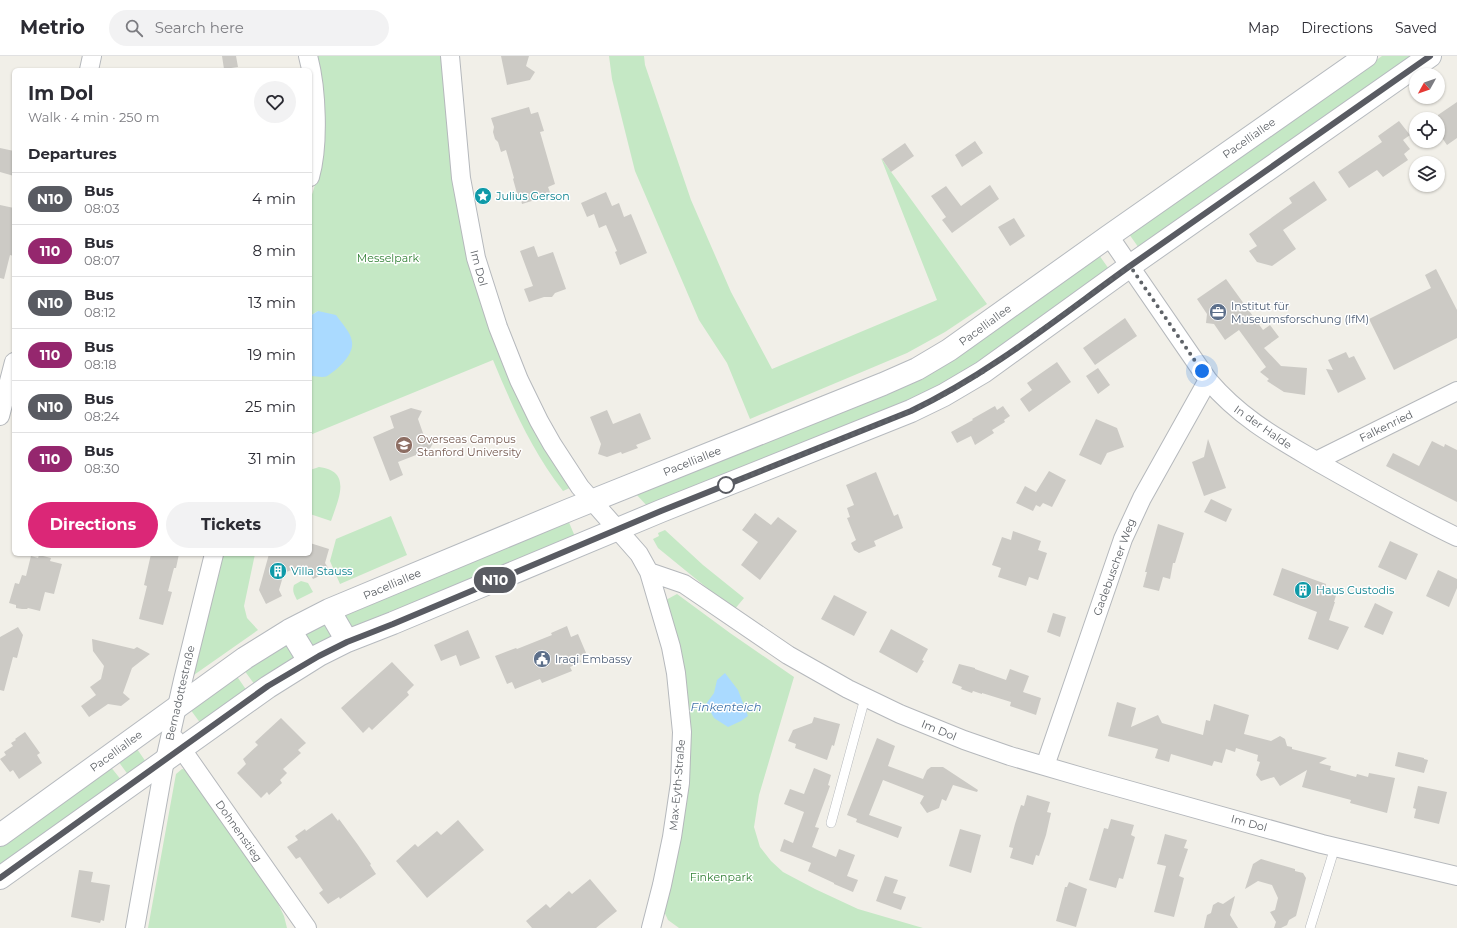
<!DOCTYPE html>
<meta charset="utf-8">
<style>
:root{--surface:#fff;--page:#f2f2f3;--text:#2b2b33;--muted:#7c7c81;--line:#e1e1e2;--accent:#db2777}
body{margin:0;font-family:Montserrat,sans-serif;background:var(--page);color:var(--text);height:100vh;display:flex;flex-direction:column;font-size:15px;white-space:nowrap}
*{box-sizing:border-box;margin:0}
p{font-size:13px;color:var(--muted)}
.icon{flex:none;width:22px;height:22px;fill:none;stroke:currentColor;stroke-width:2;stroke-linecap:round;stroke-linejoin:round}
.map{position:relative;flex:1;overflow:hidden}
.sheet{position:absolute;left:12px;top:12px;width:300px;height:488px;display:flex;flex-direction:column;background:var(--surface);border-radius:6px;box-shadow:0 1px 3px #0004}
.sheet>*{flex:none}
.badge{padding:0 8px;border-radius:13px;font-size:14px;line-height:26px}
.needle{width:26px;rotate:230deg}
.tools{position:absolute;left:1409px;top:12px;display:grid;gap:8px}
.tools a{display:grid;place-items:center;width:36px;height:36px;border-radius:50%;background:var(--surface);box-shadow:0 1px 3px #0004;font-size:20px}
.you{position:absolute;width:20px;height:20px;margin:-10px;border:3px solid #fff;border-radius:50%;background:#1a73e8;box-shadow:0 0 0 6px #1a73e833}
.map>.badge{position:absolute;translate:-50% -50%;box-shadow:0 0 0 2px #fff}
h2{padding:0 16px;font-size:15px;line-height:36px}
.round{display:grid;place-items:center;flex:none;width:42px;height:42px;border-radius:21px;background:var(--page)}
.summary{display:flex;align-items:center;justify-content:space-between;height:68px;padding:0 16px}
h1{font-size:19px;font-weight:700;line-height:30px}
.button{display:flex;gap:8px;margin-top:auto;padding:8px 16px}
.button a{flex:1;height:46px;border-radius:24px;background:var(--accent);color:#fff;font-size:16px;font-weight:700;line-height:46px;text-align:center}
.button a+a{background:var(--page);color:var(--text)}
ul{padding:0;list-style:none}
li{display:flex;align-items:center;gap:12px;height:52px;padding:0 16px;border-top:1px solid var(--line)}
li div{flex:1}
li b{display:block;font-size:15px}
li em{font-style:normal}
li .badge{min-width:44px;font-weight:700;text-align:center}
header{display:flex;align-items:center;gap:24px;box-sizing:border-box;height:56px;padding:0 20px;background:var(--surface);border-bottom:1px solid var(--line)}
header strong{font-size:19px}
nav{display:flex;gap:22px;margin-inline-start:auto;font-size:14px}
.search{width:280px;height:36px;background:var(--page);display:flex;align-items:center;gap:10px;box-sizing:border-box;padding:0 14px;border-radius:22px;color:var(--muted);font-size:15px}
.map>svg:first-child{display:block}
.green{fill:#c5e8c5}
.water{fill:#aadaff}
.building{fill:#cccac5}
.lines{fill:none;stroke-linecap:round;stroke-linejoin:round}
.lane-casing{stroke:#b5b8bc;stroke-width:10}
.street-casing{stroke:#b5b8bc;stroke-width:20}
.secondary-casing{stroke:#b6babf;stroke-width:24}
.lane{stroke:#fff;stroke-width:9}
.street{stroke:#fff;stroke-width:18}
.secondary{stroke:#fff;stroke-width:22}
.line-casing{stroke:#fff;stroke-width:9}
.line{stroke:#595b62;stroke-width:6}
.walk{stroke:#5f6368;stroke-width:4;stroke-dasharray:0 7.2}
.stop-dot{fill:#fff;stroke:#595b62;stroke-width:2}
.labels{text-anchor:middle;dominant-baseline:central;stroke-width:3;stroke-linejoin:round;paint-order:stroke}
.street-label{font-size:11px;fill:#5f6368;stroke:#fff}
.culture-label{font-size:11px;fill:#0d838f;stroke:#fff;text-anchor:start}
.park-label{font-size:11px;fill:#348238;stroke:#fff}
.service-label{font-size:11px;fill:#4e5e75;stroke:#fff;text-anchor:start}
.education-label{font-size:11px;fill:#785e54;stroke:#fff;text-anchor:start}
.water-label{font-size:12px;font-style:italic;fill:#4174aa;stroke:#fff}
</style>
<header>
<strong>Metrio</strong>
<div class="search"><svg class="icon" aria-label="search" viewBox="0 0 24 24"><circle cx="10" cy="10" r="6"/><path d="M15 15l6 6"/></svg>Search here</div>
<nav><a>Map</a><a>Directions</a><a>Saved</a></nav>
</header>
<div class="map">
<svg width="1457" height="872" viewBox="0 0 1457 872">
<rect width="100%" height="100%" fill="#f1efe8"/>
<path class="green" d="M315 0H441L453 125 462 175 473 221 482 251 498 295 572 431 563 435C532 395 512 350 493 304L310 379V319L311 320 318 255 310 260V144C328 99 318 47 315 0Z
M609 0H644L645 9 691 144 731 236 772 313 937 244 881 102 987 248 945 276 907 297 750 363 727 307 699 264 635 115 612 23Z
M1382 0H1418L1141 195 1129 178Z
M1099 199 1111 216 1009 287 923 340 650 453 635 437 888 333Z
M319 411C353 415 338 444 331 465L310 458V414Z
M391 460 407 499 340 528 330 505 336 483Z
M568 464 576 483 348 577 338 558Z
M665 474 703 509 744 542 734 554 658 492 653 483 659 480 658 477Z
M223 498H255L244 550 247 562 258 574 191 621Z
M301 525 308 527 313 536 297 544C294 538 292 535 294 529Z
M677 538 730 577 794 621 759 739 754 771 760 791 771 805 783 816 815 833 858 853 923 872H679L668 864 662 851 683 608 674 571 664 545Z
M327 565 336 581 311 594 301 578Z
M287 586 297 602 255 629 244 614Z
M236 619 247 635 201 668 190 653Z
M137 693 146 706 129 720 118 705Z
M110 710 122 725 0 813V789Z
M182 713 188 714 273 837 284 860 287 872H148L176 718Z"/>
<path class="water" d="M318 255 336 259C342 268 351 276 352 286 354 299 337 314 327 320 323 322 316 320 311 320L310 319V260Z
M725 617 738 634 748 660 741 665 728 671 714 662 706 648 714 637 717 624Z"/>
<path class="building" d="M222 0H236L238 11 224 13Z
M501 0H529L526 10 535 16 530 24 507 29Z
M1457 46V82L1447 89 1438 76V59Z
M529 51 531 58 538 56 544 75 540 76 555 128 548 131 551 139 522 148 520 140 518 141 513 123 514 122 506 94 501 96 498 86 495 83 493 76 494 71 491 62Z
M1399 65 1410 79 1403 84 1410 93 1404 98 1408 104 1383 121 1377 114 1349 132 1338 116 1382 86 1378 80Z
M975 85 983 97 962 111 955 99Z
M905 87 914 100 891 116 882 103Z
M0 92 14 95V120L0 116Z
M1314 125 1327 144 1283 174 1296 193 1272 210 1257 206 1249 195 1257 190 1249 178 1292 147 1289 142Z
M990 129 999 143 952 177 942 164 946 161 931 140 946 130 961 150Z
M606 136 612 150 619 147 624 161 631 158 647 197 620 209 615 196 617 195 606 169 599 172 594 158 587 161 581 147Z
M0 149 14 152V200L10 199 4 223 0 222Z
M1014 162 1025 180 1010 190 998 171Z
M534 190 538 201 553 196 566 233 555 237 552 241H544L529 246 524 233 533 230 520 195Z
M1436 213 1457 254V282L1394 314 1369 263 1431 232 1425 219Z
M1226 223 1263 274 1270 269 1279 281 1264 292 1281 310 1307 312 1305 339 1284 336 1267 325 1269 323 1260 316 1266 311 1239 274 1225 284 1214 268 1206 267 1207 258 1197 243Z
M1125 262 1137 280 1095 309 1083 292Z
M1346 296 1349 302 1354 300 1366 323 1338 337 1326 313 1333 314 1328 304Z
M1057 306 1071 326 1029 356 1020 343 1032 334 1027 327Z
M1098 312 1110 329 1098 338 1086 320Z
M995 350 997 354 1003 350 1010 360 1004 364 1005 366 992 374 994 377 975 389 971 380 957 387 951 376 973 364 972 363Z
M411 352 422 355 418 363 424 380 435 384 429 394 398 406 403 419 390 425 373 381 394 372 390 360Z
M607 354 613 368 640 357 651 383 636 389 638 392 622 398 621 396 607 401 598 398 601 388 590 361Z
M1096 363 1117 372 1124 391 1107 397 1101 409 1079 399Z
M1208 383 1226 432 1204 440 1192 406 1204 401Z
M1432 385 1444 391 1445 388 1457 394V446L1386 410 1393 397 1419 410Z
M1049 415 1066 424 1052 451 1043 447 1040 451 1036 449 1033 455 1016 447 1025 430 1036 436Z
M876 416 894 460 898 458 903 472 874 485 876 490 859 497 854 494 851 487 856 484 847 462 850 461 847 452 854 449 846 429Z
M1211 443 1232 453 1226 466 1204 456Z
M755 457 771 469 778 461 797 475 760 524 741 509 758 486 742 474Z
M1158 468 1184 477 1175 507H1173L1170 523 1163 521 1159 535 1143 531 1147 516H1145Z
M1013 475 1041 485 1038 494 1047 497 1038 524 1029 521 1026 530 998 521 1001 512 992 509 1002 481 1011 484Z
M1390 485 1418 498 1406 524 1378 511Z
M310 487 329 493 325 507 330 515 313 523 309 516 296 512 284 517 279 534 282 540 266 548 259 534 269 498H310Z
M151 498H179L176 512H174L168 535 172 536 163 569 139 563 147 530 144 529Z
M39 499 51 502 50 505 62 508 54 538 45 536 40 555 28 552 27 553H22L16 552V549L9 547 15 527 19 528 22 519 26 520 31 500 38 502Z
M1282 512 1326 528 1325 532 1337 536 1334 546H1335L1329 564 1349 571 1338 594 1308 583 1317 556 1273 539Z
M1438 514 1457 523V532L1449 551 1426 540Z
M834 539 867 556 854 580 821 563Z
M1375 547 1393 556 1383 579 1364 571Z
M1053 557 1066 561 1060 581 1047 576Z
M567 570 571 581 578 578 586 597 579 600 581 606 570 611 572 615 542 627 540 623 515 633 512 626 507 628 495 600 516 592 517 593 552 579 551 577Z
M18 571 23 579 17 602 13 601 4 635 0 634V581Z
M891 573 928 593 922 604 924 605 917 617 879 596Z
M468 574 480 602 460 610 456 599 441 605 434 589Z
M92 583 134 593 137 591 150 598 132 612 123 637 130 643 121 650 108 648 89 661 81 650 96 639 90 631 101 623 104 610 93 595Z
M392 606 414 629 407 636 409 639 372 674 369 671 363 677 341 652Z
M959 608 975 612V613L1006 624 1010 613 1029 620 1023 636 1041 642 1036 659 1010 650 1011 646 982 637V638L973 635 972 637 961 633 962 631 952 627Z
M1117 646 1136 652 1131 671 1158 659 1162 667 1203 679 1206 664 1210 665 1214 648 1249 659 1244 678 1271 685 1280 680 1285 683 1287 690 1292 691V693L1327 702 1319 707 1331 710 1330 714 1356 721 1357 718 1368 721 1369 717 1395 722 1387 757 1350 747 1351 744 1302 731 1307 714 1280 730 1274 721 1261 725 1256 719 1260 706 1257 705 1258 699 1236 692 1235 696 1226 693 1222 707 1214 705 1212 710 1171 698 1169 706 1155 702 1158 693 1108 680Z
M814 661 840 668 834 690 832 689 827 704 795 692 796 688 788 685 793 674 812 667Z
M281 662 306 687 298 694 301 697 283 713 287 717 280 724 282 727 269 739 267 736 261 742 237 717 246 708 243 703 258 689 255 686Z
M25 676 40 697 37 699 42 707 19 723 13 714 10 716 0 703 6 699 4 696 13 690 11 687 16 684 15 683Z
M877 682 895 690 888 710 923 723 927 714 931 711H943L978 734 977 736 953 729 946 745 942 743 939 752 927 757 920 747 924 740 883 724 869 759 902 771 898 782 856 766 857 763 847 759Z
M1398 696 1424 702V703L1428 704 1424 717 1395 710Z
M814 712 831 719 828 729 830 730 815 771 819 772 812 791 836 801 839 793 855 799 847 820 858 824 853 836 834 828V827L808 815 811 807 780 795 784 783 793 787 804 756 784 748 790 733 804 738Z
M1418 730 1447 736 1439 768 1414 762 1416 753 1413 752Z
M1027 739 1050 746 1047 756 1051 757 1046 779 1039 800 1036 799 1033 809 1010 802 1013 792 1009 791 1015 768 1021 749 1024 750Z
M332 757 338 765 339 763 358 789 371 808 370 809 376 818 340 843 339 841 328 848 319 837 323 834 300 801 296 803 287 791 298 784 295 780 305 773 306 775Z
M1111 763 1134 769 1131 779 1135 781 1123 823 1119 822 1116 832 1089 824 1104 772 1108 773Z
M458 764 484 794 427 842 396 805 415 788 418 791 437 775 441 779Z
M960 773 981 779 971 817 949 810Z
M1165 778 1187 784 1184 792 1188 793 1179 820 1184 822 1174 861 1154 856 1166 810 1157 808Z
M1261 803 1295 813V815L1303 817 1306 822 1296 860 1289 864 1287 869 1281 872H1274L1276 866 1270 856 1275 854 1278 842 1272 829 1258 825 1245 833 1253 808Z
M79 814 93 816 91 826 110 829 104 865 101 864 100 867 71 861Z
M885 820 898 824 893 837 906 841 901 854 876 845Z
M590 823 617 855 596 872H532L526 865 546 848 550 852 569 835 572 838Z
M1069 826 1087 833 1076 871 1056 865 1065 831H1067Z
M1235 840 1230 859 1238 872H1204L1207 859 1211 857 1213 849 1218 846 1223 848Z"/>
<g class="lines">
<defs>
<path id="lane" d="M831 767 865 642
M1310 872 1335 791"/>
<path id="street" d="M308 0C317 32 319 90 310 121
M450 0 461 122 476 202 498 271 519 324 539 365 552 388 580 431 639 498 649 516 671 591 676 617 682 676 680 727 672 781 662 829 651 872
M89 14 92 0
M1109 180 1208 324C1242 364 1279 383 1323 409 1367 434 1411 459 1457 481
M0 360 14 306
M1316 405 1457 335
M649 516 684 528 788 599 848 633 900 658 964 684 1010 700 1089 723 1322 788 1457 820
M174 682 307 872
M1045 710 1123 483 1142 442 1208 324
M135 872 165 704 183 624 214 498"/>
<path id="secondary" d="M329 554 347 585
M290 574 309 605
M0 779 245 602 290 574 329 554 569 454 883 328 917 313 949 294 1109 180 1366 0
M0 822 268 631 319 599 347 585 393 567 661 455 911 355 944 339 983 316 1130 210 1430 0"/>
</defs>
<use href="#lane" class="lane-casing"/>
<use href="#street" class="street-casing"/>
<use href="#secondary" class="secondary-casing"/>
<use href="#lane" class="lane"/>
<use href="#street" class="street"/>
<use href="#secondary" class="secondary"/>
</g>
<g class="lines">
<defs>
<path id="line" d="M0 822 268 630 319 600 347 586 393 568 661 455 911 355C991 317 1059 261 1130 210 1230 140 1330 70 1430 0"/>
</defs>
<use href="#line" class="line-casing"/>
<use href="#line" class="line"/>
<path class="walk" d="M726 429 911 355 944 339 983 316 1130 210 1202 315"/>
</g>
<defs>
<symbol id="sight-disc" viewBox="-11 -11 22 22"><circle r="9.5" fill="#0f9aa8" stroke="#fff"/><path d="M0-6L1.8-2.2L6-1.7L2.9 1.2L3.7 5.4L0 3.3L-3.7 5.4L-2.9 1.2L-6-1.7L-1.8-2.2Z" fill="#fff"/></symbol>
<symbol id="office-disc" viewBox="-11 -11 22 22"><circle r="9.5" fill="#5c6f8a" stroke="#fff"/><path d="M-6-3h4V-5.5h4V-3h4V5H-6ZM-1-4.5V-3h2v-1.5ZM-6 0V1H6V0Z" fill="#fff"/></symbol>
<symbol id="university-disc" viewBox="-11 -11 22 22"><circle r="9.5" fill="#8d6e63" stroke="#fff"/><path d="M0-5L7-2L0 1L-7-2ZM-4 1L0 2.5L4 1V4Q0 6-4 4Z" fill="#fff"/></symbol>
<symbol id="building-disc" viewBox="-11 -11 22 22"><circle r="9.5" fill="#0f9aa8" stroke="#fff"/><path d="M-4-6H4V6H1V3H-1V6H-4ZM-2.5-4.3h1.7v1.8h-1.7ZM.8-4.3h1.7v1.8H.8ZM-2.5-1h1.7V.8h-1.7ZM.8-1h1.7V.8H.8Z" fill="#fff"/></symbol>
<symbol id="civic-disc" viewBox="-11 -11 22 22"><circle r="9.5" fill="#5c6f8a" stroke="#fff"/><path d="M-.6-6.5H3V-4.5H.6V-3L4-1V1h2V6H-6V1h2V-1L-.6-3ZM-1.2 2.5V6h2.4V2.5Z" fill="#fff"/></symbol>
</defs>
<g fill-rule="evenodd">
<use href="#sight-disc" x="473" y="130" width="20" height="20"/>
<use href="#office-disc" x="1208" y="246" width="20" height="20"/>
<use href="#university-disc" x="394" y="379" width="20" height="20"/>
<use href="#building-disc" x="268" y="505" width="20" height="20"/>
<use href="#building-disc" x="1293" y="524" width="20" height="20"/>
<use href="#civic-disc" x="532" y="593" width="20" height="20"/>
</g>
<circle class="stop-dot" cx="726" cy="429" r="8"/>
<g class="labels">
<g class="street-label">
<text transform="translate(1249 82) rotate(-35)">Pacelliallee</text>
<text transform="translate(479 212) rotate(75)">Im Dol</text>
<text transform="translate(985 269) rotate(-36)">Pacelliallee</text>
<text transform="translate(1386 370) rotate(-26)">Falkenried</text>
<text transform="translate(1263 371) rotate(35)">In der Halde</text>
<text transform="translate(692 405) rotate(-22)">Pacelliallee</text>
<text transform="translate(1114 511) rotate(-70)">Gadebuscher Weg</text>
<text transform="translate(392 528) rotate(-23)">Pacelliallee</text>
<text transform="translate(180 637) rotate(-77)">Bernadottestraße</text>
<text transform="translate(939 674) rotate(22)">Im Dol</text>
<text transform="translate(116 695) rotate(-36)">Pacelliallee</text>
<text transform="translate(677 729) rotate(-85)">Max-Eyth-Straße</text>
<text transform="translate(1249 767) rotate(15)">Im Dol</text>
<text transform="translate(239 775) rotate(55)">Dohnenstieg</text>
</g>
<g class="culture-label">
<text x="496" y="140">Julius Gerson</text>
<text x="291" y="515">Villa Stauss</text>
<text x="1316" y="534">Haus Custodis</text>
</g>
<g class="park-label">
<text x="388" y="202">Messelpark</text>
<text x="721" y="821">Finkenpark</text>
</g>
<g class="service-label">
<text x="1231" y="250">Institut für<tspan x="1231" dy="13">Museumsforschung (IfM)</tspan></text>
<text x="555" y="603">Iraqi Embassy</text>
</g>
<g class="education-label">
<text x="417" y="383">Overseas Campus<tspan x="417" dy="13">Stanford University</tspan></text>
</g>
<g class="water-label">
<text x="726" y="650">Finkenteich</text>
</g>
</g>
</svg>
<div class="tools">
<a><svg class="needle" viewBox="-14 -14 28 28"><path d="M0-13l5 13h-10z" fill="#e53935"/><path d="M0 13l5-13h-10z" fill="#7c7c81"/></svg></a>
<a><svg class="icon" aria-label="locate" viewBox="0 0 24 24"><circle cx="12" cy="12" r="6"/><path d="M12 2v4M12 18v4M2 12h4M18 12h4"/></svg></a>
<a><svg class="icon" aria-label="layers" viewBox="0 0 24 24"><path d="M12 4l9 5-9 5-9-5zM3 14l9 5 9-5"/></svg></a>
</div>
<div class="you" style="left:1202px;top:315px"></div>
<b class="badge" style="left:495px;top:524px;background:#595b62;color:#fff">N10</b>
<section class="sheet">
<div class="summary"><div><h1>Im Dol</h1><p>Walk · 4 min · 250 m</p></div><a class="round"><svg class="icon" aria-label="heart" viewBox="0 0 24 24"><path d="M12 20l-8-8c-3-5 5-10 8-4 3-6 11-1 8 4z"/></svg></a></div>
<h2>Departures</h2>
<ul>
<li><span class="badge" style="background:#595b62;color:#fff">N10</span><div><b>Bus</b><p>08:03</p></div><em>4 min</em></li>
<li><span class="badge" style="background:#95276e;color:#fff">110</span><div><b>Bus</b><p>08:07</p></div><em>8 min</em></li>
<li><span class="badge" style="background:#595b62;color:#fff">N10</span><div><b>Bus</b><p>08:12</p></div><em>13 min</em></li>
<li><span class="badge" style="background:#95276e;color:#fff">110</span><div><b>Bus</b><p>08:18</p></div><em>19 min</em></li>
<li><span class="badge" style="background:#595b62;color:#fff">N10</span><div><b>Bus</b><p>08:24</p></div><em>25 min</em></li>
<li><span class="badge" style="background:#95276e;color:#fff">110</span><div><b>Bus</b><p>08:30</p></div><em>31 min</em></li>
</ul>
<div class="button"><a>Directions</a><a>Tickets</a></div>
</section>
</div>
